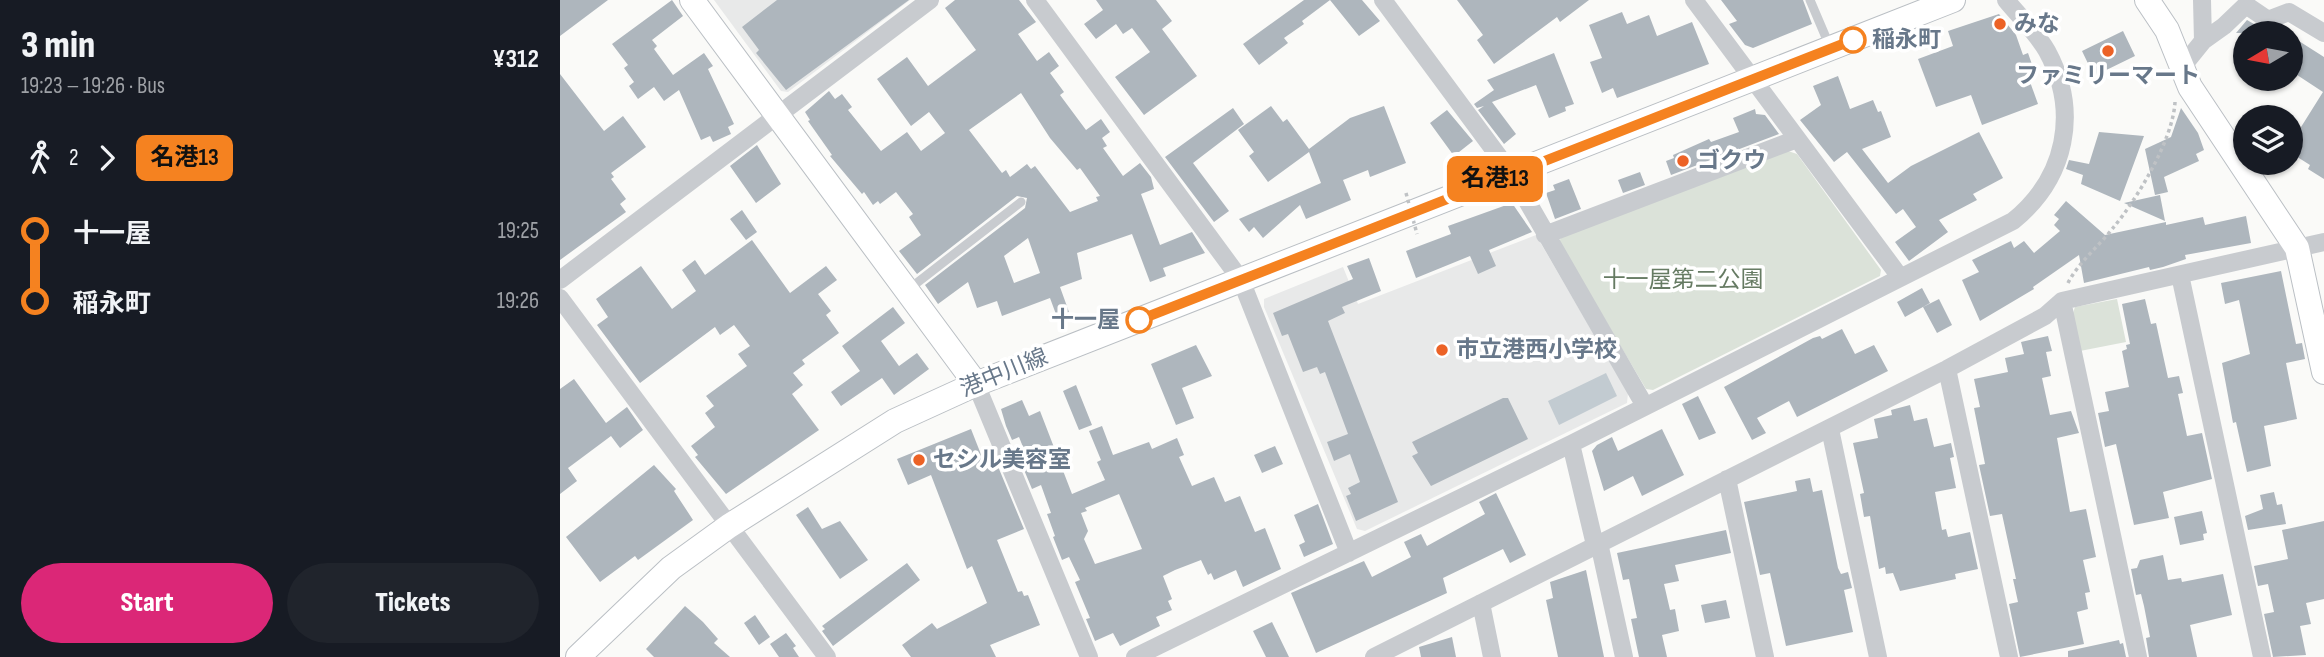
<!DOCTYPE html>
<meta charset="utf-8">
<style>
:root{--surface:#171b24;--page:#20242c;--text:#f1f3f6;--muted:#9ea1a6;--accent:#db2777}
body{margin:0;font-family:"Sofia Sans Condensed","Noto Sans JP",sans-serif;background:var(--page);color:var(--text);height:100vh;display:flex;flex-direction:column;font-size:26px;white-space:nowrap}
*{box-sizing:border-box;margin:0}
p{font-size:23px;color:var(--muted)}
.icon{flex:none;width:38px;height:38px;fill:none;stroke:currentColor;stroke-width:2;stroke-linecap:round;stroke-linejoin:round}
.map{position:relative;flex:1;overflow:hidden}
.drawer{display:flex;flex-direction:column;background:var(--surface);width:560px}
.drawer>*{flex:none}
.badge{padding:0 14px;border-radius:10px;font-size:24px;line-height:46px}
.needle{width:46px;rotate:260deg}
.tools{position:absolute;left:1673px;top:21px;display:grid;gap:14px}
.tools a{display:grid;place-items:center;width:70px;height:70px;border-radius:50%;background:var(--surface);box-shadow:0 2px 5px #0004;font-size:35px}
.map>.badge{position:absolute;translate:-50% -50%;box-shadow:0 0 0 4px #fff}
.legs{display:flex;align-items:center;gap:10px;height:77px;padding:0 21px;font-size:23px}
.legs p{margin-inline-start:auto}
.head{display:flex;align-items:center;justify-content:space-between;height:119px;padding:0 21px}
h1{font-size:38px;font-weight:800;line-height:52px}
.primary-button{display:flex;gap:14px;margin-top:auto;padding:14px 21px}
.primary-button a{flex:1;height:80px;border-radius:42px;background:var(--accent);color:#fff;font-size:28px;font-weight:800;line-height:80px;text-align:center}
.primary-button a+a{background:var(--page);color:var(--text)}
ul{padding:0 21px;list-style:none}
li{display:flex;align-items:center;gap:24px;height:70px;font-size:26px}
li i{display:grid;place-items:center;width:10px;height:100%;margin:0 9px;background:currentColor}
li i::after{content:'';width:18px;height:18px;margin:-9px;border:5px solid;border-radius:50%;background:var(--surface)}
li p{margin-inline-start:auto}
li:first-child i{background:linear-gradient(#0000 50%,currentColor 0)}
li:last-child i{background:linear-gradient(currentColor 50%,#0000 0)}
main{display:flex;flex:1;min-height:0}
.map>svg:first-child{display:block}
.built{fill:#e8e9e9}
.green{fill:#dbe2d9}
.water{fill:#c2cbd1}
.building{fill:#aeb6bd;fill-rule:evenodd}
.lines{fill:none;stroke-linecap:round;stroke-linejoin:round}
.secondary-casing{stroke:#babfc4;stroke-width:26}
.path{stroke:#bfc2c5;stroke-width:3.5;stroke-dasharray:3.5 3.5;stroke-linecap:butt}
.lane{stroke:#c8cbcf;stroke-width:9}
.street{stroke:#c8cbcf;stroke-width:18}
.secondary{stroke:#fff;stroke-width:24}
.path-bridge{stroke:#bfc2c5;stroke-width:3.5;stroke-dasharray:3.5 3.5;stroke-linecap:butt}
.line-1-casing{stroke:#fff;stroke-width:16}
.line-1{stroke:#f58220;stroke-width:10}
.poi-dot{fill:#ec6226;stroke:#fff;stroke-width:2.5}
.stop-1-dot{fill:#fff;stroke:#f58220;stroke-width:3.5}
.labels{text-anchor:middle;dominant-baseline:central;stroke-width:7;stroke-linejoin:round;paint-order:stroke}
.poi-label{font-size:23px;font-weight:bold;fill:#68788a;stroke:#fff;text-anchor:start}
.stop-label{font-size:23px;font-weight:bold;fill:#68788a;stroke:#fff;text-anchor:start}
.park-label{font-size:23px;fill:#667b63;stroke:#fff}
.street-label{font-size:23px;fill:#68788a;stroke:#fff}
</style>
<main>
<section class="drawer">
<div class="head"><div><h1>3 min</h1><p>19:23 – 19:26 · Bus</p></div><b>¥312</b></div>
<div class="legs"><svg class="icon" aria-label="walk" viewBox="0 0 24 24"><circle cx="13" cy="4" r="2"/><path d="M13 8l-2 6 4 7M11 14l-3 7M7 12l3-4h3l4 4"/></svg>2<svg class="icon" aria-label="forward" viewBox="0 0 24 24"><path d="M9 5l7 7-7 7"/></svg><b class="badge" style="background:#f58220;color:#111">名港13</b></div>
<ul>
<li><i style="color:#f58220"></i><b>十一屋</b><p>19:25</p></li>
<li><i style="color:#f58220"></i><b>稲永町</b><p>19:26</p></li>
</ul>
<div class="primary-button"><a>Start</a><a>Tickets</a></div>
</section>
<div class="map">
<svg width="1764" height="657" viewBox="0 0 1764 657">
<rect width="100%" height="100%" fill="#fafaf8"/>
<path class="built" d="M154 0H350L228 92 221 91Z
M976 235 1068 393 1067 403 805 531 797 529 704 307V299L783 267 798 304Z"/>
<path class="green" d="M1225 150 1237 154 1321 270 1320 276 1093 390 1086 389 999 242 1003 233Z
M1557 299 1566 342 1520 351 1513 313 1515 307Z"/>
<path class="water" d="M1046 373 1057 396 999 425 988 401Z"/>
<path class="building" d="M0 0H48L0 36Z
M112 0 123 16 92 40 97 46 94 49 113 75 144 53 153 66 148 69 174 124 168 127 171 134 153 142 150 136 141 140 119 90 104 101 94 87 78 99 69 86 74 82 64 68 68 65 52 44Z
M217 0H349L226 90 196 53 199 50 182 27Z
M395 0H459L476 22 458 34 477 61 489 52 499 66 490 73 504 92 500 95 526 130 541 119 550 132 542 138 547 146 543 148 563 176 580 163 591 177 594 189 581 194 600 245 632 232 645 253 603 268 606 276 590 282 572 234 517 253 522 279 500 287 509 312 497 317 490 298 442 316 437 301 417 308 408 282 378 304 365 285 465 208 467 198 457 196 357 274 339 251 361 235 349 217 353 214 336 192 320 204 318 201 313 205 304 192 302 194 270 156 272 155 248 121 250 120 245 112 269 91 275 99 282 94 292 107 288 110 321 151 347 132 361 151 385 133 369 112 351 126 317 79 347 57 368 86 416 50 385 8ZM461 93 490 138 517 170 520 168 540 196 536 197 538 201 510 212 475 166 471 169 467 164 450 177 446 170 442 173 409 130ZM468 238 480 273 454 283 444 256Z
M536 0H596L612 21 602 29 637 76 584 115 555 77 590 52 572 28 563 34 556 24 536 39 524 24 543 10Z
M744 0H802L820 21 799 36 770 0 742 21 744 24 724 38 728 43 699 65 683 44Z
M897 0H1029L1000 22 997 17 934 64 917 40 923 35Z
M1161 0H1243L1252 24 1193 48 1185 45 1169 24 1177 21Z
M1062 12 1067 24 1089 15 1097 36 1132 22 1149 64 1057 98 1053 88 1042 93 1030 62 1042 58 1029 25Z
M1439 14 1456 35 1463 55 1468 53 1476 76 1469 79 1478 104 1422 125 1411 95 1376 107 1358 59 1393 46 1388 31Z
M1687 20 1706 31 1719 28 1726 33H1676Z
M1563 31 1575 56 1534 76 1522 51Z
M1731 36 1764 57V179L1748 169 1750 165 1731 153V143L1763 92 1731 71Z
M994 53 1014 104 1005 107 1006 111 989 118 976 85 932 102 956 134 944 144 918 110 924 106 917 108 914 104 934 90 927 80Z
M0 74 44 131 63 116 86 147 51 173 54 177 51 179 66 199 60 204 66 212 0 260Z
M1278 76 1290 109 1313 100 1318 112 1321 111 1331 137 1302 149 1328 183 1351 166 1419 132 1443 178 1413 194 1417 200 1379 220 1388 232 1349 261 1335 242 1356 227 1343 209 1336 214 1287 152 1274 162 1240 120 1261 105 1253 86Z
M711 106 723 122 727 119 749 149 790 118 824 106 846 163 810 177 808 170 783 180 791 200 746 219 740 205 703 238 694 227 689 232 679 219 761 183 749 152 708 182 689 156 694 152 678 130Z
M673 108 684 124 633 163 669 211 654 222 605 157Z
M1621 108 1638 133 1644 150 1636 154 1639 161 1604 177 1608 192 1595 195 1585 149 1611 137Z
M1195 109 1196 114 1205 115 1219 134 1111 175 1106 161 1114 158 1113 155 1149 139 1151 142 1179 132 1173 118Z
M887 110 913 141 894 156 870 123Z
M1539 132 1584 136 1560 201 1521 184 1523 175 1506 169 1509 160 1529 164Z
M197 145 221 184 196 203 170 166Z
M1080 172 1085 185 1063 193 1058 180Z
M1009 179 1021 209 995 219 986 193 995 190 993 185Z
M1600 195 1605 221 1564 203Z
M1506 201 1545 235 1606 222V225L1643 217 1645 225 1686 216 1691 243 1625 255 1626 259 1603 267 1590 270 1589 267 1524 283 1519 255 1473 287 1474 289 1420 321 1402 280 1419 272 1412 260 1451 241 1454 248 1464 241 1474 253 1500 231 1494 225 1499 219 1494 215Z
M952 203 972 232 929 250 936 266 918 274 910 256 856 278 846 251 891 234 888 226Z
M182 210 197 232 186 240 170 219Z
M192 240 230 293 266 266 277 280 258 294 271 311 266 315 279 333 242 360 245 364 233 373 243 385 232 394 259 430 166 494 135 457 138 455 131 446 155 427 145 413 154 406 146 396 187 366 178 354 190 346 174 325 160 335 155 327 80 383 37 325 48 317 36 299 81 266 112 309 136 291 122 270 135 260 145 275Z
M809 258 821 291 782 307 785 313 768 321 838 502 796 521 786 496 791 494 788 488 800 482 790 454 774 461 767 442 788 434 765 372 760 374 757 367 743 372 728 334 722 336 713 313 793 279 787 266Z
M1721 271 1736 344 1742 343 1745 359 1726 363 1737 419 1704 426 1711 466 1687 472 1676 422 1673 423 1662 363 1690 354 1679 300 1665 304 1661 283Z
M1362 288 1370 303 1345 317 1337 302Z
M1379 299 1392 325 1377 333 1363 307Z
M1585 299 1591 324 1596 323 1608 378 1619 376 1623 393 1618 394 1627 436 1642 433 1652 479 1603 492 1609 518 1574 525 1556 444 1545 447 1538 413 1549 411 1545 392 1569 387 1562 351 1567 349 1566 345 1570 344 1562 304Z
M333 307 345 323 321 341 339 366 357 353 369 369 334 395 322 378 281 406 271 392 300 371 282 346Z
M1282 329 1295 354 1314 345 1328 371 1237 417 1229 401 1197 418 1206 433 1192 440 1164 387 1253 338 1260 336 1262 339Z
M1488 336 1492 351 1486 352 1491 376 1482 378 1490 415 1511 411 1519 433 1497 438 1510 512 1526 509 1536 557 1523 560 1530 592 1525 593 1528 609 1517 612 1524 644 1460 657 1449 604 1458 602 1453 579H1456L1442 514 1430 516 1419 465 1425 464 1414 408 1420 407 1414 379 1448 372 1445 358 1464 354 1461 342Z
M636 345 652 376 622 388 634 418 616 425 591 364Z
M14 379 46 423 67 407 83 430 60 448 51 436 8 468 17 481 0 494V389Z
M516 385 532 425 519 430 503 391Z
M1138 396 1156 433 1139 440 1122 404Z
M943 398H948L968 439 871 486 852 456 858 453 852 442Z
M462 400 469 416 480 411 512 494 545 480 537 462 541 460 529 431 542 426 553 455 589 442 592 449 617 438 624 455 619 457 632 486 654 477 665 502 680 496 695 532 705 528 721 569 683 587 676 570 654 580 651 573 648 575 641 560 615 570 603 576 612 599 608 601 612 610 596 617 600 626 560 646 553 633 535 641 526 619 530 618 515 582 520 580 509 557 502 560 493 537 495 536 487 514 491 513 481 485 472 489 462 465 469 462 459 437 452 440 446 426 441 409ZM559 494 582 549 535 564 524 539 528 531 521 513 527 511 525 508Z
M1350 405 1354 421 1367 418 1374 447 1391 443 1394 457 1390 458 1396 488 1375 492 1382 530 1386 529 1388 537 1410 532 1418 569 1395 574 1396 579 1340 591 1333 573 1326 574 1325 567 1319 569 1310 516 1304 517 1300 494 1304 493 1293 443 1318 438 1314 419 1332 415 1331 410Z
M411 429 422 457 432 452 464 529 437 540 458 592 462 591 464 596 468 595 480 625 430 645 436 657H351L342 645 372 623 377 629 427 603 412 566 407 569 371 475 348 485 337 459Z
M1102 429 1124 475 1082 496 1073 476 1044 491 1032 451 1037 445 1052 437 1058 451Z
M715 446 723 464 702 473 694 455Z
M94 465 116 489 114 491 133 520 78 560 75 556 40 582 6 537Z
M1250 478 1253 492 1262 490 1278 568 1281 574 1288 572 1292 588 1284 590 1293 632 1226 646 1210 573 1200 575 1184 502 1237 491 1235 481Z
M1714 492 1717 505 1722 504 1726 524 1688 530 1685 516 1703 509 1700 495Z
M936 493 966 555 950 563 943 549 883 578 887 593 756 653 731 593 804 561 812 577 851 557 844 542 861 534 867 546 925 514 919 502Z
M758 504 773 544 744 557 739 545 745 542 734 515Z
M248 507 262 529 280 521 308 560 280 579 236 515Z
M1642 511 1647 533 1643 534 1644 540 1620 545 1614 517Z
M1764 521V599L1746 603 1751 624 1740 626 1746 655 1713 657 1704 614 1714 612 1708 584 1698 586 1694 566 1728 559 1722 530Z
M1166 530 1171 553 1115 565 1119 581 1104 584 1110 610 1115 609 1119 631 1102 635 1107 657H1079L1071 619 1077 618 1069 579 1063 580 1057 553Z
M1603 555 1608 580 1621 578 1622 582 1663 574 1672 615 1630 625 1637 657H1589L1586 638 1590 637 1584 606 1581 594 1576 595 1571 569 1577 568 1580 560Z
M347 563 360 580 273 646 262 631 265 629 262 626Z
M1026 570 1044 657H998L986 600 993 598 990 582Z
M1166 600 1170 618 1145 623 1141 605Z
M125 606 143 622 158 639 154 643 170 657H94L86 649Z
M195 615 210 637 199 645 184 623Z
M712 622 729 657H706L693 631Z
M226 633 236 646 233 648 239 657H219L210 644Z
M892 637 896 657H861L859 647Z
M1559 640 1560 644 1563 643 1566 657H1508V651Z"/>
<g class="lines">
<defs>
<path id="secondary" d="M132 0 416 384
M1587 0 1607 30 1630 87 1737 248 1764 372
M18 657 111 568 169 526 335 421 416 384 1393 0"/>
</defs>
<use href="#secondary" class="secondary-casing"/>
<path class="path" d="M1508 283C1518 263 1539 246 1553 228 1577 199 1613 140 1615 102"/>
<path class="lane" d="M1250 0 1270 47
M349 289 461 202"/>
<path class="street" d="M475 0 681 280 789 553
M823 0 951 173 1085 406
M1134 0 1340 277
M1642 0 1643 41
M1622 67 1643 41 1664 26 1686 5 1708 20 1729 12 1764 33
M985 235 1237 139
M1620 275 1702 657
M0 280 370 0
M0 298 267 657
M1502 301 1578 657
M1387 369 1449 657
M416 384 529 657
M1270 429 1318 657
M1011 444 1035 545
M1167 479 1205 657
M1039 543 1064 657
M921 603 932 657
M575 657 1011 444 1453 221C1506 178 1520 112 1487 51 1477 33 1459 16 1446 0
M814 657 1387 369 1485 316 1502 301 1764 242"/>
<use href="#secondary" class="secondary"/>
<path class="path-bridge" d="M846 193 857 234"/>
</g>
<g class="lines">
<defs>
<path id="line-1" d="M579 320 1293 40"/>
</defs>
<use href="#line-1" class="line-1-casing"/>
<use href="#line-1" class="line-1"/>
</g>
<g class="poi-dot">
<circle cx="1440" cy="24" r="7"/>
<circle cx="1548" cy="51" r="7"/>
<circle cx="1123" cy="161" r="7"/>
<circle cx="882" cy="350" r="7"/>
<circle cx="359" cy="460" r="7"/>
</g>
<g class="stop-1-dot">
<circle cx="1293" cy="40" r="12"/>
<circle cx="579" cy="320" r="12"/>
</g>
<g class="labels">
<g class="poi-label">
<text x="1454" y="24">みな</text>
<text x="1548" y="76" text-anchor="middle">ファミリーマート</text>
<text x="1137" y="161">ゴクウ</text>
<text x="896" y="350">市立港西小学校</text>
<text x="373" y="460">セシル美容室</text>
</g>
<g class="stop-label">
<text x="1312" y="40">稲永町</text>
<text x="560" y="320" text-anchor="end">十一屋</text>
</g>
<g class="park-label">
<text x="1123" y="280">十一屋第二公園</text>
</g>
<g class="street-label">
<text transform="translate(444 373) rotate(-22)">港中川線</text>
</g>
</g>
</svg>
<div class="tools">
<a><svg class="needle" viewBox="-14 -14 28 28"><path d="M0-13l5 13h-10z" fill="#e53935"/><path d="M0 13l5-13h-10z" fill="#9ea1a6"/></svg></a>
<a><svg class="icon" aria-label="layers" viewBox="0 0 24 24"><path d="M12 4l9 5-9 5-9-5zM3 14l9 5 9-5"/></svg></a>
</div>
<b class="badge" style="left:935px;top:179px;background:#f58220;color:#111">名港13</b>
</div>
</main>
